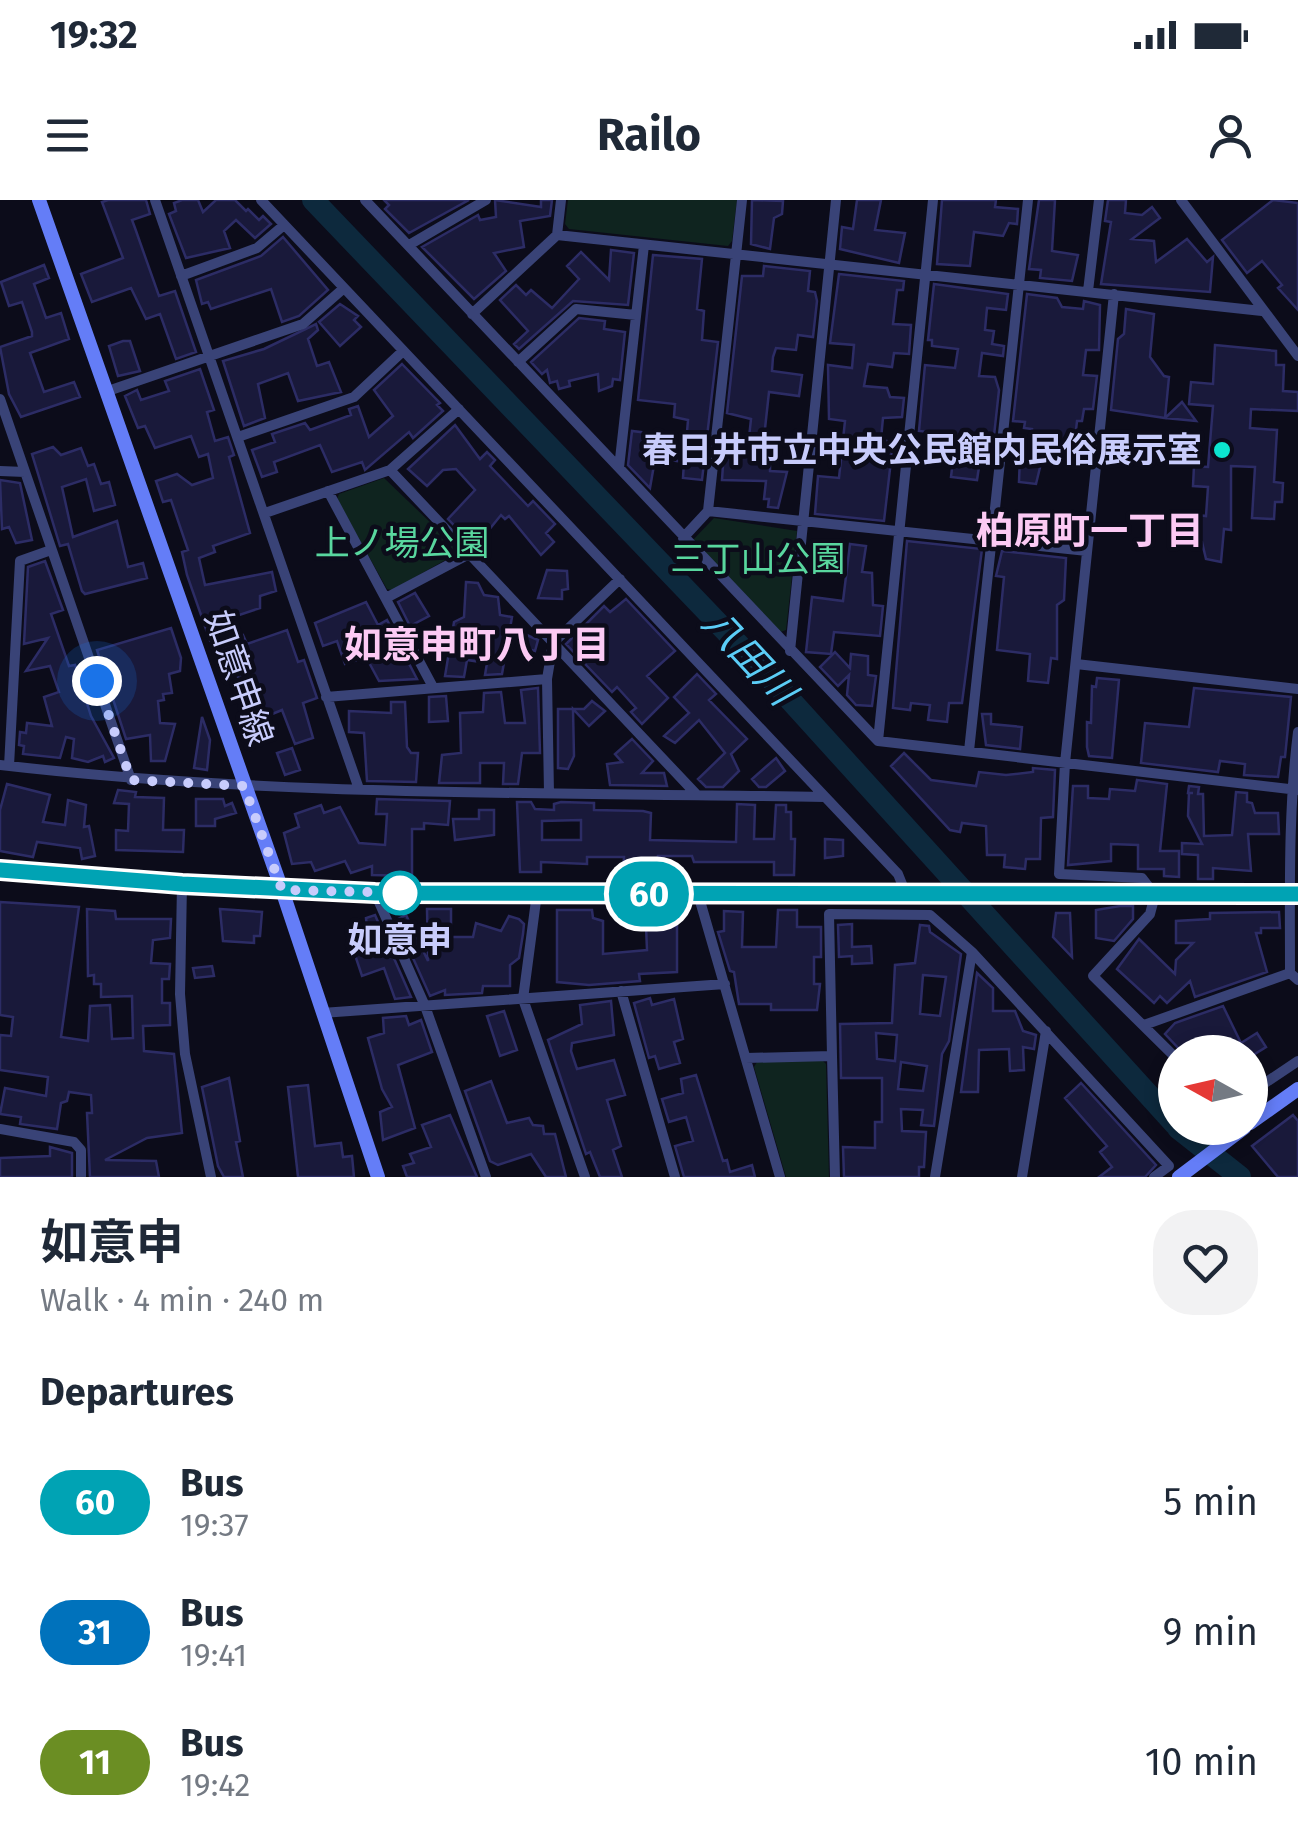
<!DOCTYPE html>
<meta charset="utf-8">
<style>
:root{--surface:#fff;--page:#f2f2f3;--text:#1f2937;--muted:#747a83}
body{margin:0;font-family:"Fira Sans","Noto Sans JP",sans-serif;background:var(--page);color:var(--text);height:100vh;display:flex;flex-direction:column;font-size:38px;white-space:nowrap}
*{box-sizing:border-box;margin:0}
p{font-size:32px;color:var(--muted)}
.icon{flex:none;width:55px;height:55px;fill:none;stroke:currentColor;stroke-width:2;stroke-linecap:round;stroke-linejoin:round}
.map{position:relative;height:977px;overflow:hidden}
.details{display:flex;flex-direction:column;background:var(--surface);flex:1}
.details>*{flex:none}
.badge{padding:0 20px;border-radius:32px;font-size:35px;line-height:65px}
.needle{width:65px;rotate:278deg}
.tools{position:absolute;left:1158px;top:835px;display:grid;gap:20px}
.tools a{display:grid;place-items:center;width:110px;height:110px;border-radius:50%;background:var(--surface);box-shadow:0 5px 15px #0003;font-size:50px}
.you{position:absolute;width:50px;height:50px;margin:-25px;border:8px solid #fff;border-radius:50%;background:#1a73e8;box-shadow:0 0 0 15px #1a73e833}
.map>.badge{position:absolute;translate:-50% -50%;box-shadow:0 0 0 5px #fff}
h2{padding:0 40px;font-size:38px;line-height:90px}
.round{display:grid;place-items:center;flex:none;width:105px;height:105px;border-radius:40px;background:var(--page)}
.overview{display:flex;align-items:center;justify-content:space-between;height:170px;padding:0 40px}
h1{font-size:48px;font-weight:700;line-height:75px}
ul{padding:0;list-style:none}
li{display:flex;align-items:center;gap:30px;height:130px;padding:0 40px}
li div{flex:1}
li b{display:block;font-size:38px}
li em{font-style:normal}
li .badge{min-width:110px;font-weight:700;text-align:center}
.status{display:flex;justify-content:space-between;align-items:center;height:70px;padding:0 50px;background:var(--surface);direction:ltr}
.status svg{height:28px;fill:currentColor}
header{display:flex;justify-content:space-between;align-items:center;height:130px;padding:0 40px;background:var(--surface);font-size:45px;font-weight:700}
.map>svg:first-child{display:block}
.green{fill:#0f241f}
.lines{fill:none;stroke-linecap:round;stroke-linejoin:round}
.river{stroke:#0d293d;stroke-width:22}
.building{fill:#19193a;stroke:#2c2c65;stroke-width:2.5;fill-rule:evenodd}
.street{stroke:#394377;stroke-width:10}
.secondary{stroke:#647df7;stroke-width:14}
.line-casing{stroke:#fff;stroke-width:22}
.line{stroke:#00a3b4;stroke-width:15}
.walk{stroke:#c8ccfc;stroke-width:10;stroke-dasharray:0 18}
.poi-dot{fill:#0ce4cf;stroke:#0c0c1a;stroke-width:4}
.stop-dot{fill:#fff;stroke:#00a3b4;stroke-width:5}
.labels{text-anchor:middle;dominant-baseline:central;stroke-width:9;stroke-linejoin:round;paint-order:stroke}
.poi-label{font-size:35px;font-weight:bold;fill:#c8ccfc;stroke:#0c0c1a;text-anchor:end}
.park-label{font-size:35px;fill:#59d79f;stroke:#0c0c1a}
.street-label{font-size:35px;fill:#c8ccfc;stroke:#0c0c1a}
.stop-label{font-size:35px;font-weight:bold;fill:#c8ccfc;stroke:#0c0c1a}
.neighbourhood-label{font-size:38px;font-weight:bold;fill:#fccaf4;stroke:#0c0c1a}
.water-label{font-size:38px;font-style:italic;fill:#5bcdf7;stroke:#0c0c1a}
</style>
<div class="status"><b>19:32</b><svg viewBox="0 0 49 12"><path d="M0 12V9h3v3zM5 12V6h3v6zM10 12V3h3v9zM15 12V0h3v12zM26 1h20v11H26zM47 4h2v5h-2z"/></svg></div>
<header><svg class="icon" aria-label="menu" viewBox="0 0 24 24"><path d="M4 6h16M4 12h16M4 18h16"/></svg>Railo<svg class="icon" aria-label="person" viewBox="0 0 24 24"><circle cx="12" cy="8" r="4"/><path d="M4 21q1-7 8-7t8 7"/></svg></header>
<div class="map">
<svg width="1298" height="977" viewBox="0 0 1298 977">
<rect width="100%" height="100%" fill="#0c0c1a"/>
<path class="green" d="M568 0H737L732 41 728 46 569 29 565 24Z
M384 278 457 348 456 354 392 390 387 389 337 299 339 294Z
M714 318 797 331 786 430 778 433 692 341Z
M822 860 826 864 829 977H786L754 867 757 862Z"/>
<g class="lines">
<path class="river" d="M313 0 762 469 1175 924
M1178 928 1240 977"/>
</g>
<path class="building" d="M108 0H146L150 14 132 20 135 28 159 96 175 91 196 152 176 159 160 114 146 119 131 88 92 102 81 74 123 58 102 2Z
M182 0H198L203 12 216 0H235L246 11 248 9 259 20 263 16 271 24 255 38 236 20 224 31 230 48 186 58 169 14 176 11 174 3Z
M384 0H469L409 33 385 9 389 5Z
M495 0 541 7V0H552L550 16 520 21 524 47 494 53 506 71 474 99 422 47 478 15 480 20 496 17Z
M752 0 783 1 782 14 774 18 770 49 751 44Z
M857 0H881L875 30 905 33 899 63 840 49 842 27 853 29Z
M942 0H996L995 7 1018 9 1017 24 1009 23 1003 36 974 32 970 66 937 64Z
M1039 0H1055L1052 51 1078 55 1072 81 1040 78 1041 70 1029 69Z
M1108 0H1126L1125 13 1142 15 1152 7 1160 18 1132 39 1154 41 1156 62 1187 39 1207 62 1213 57 1210 92 1101 84 1111 22 1105 21Z
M1273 0 1298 3V110L1278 88 1282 85 1262 61 1247 73 1222 40Z
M283 37 328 90 299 116 282 122 271 89 211 109 208 102 202 104 196 80 261 56Z
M611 50 634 53 628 105 573 101 519 149 514 144 528 131 500 100 516 85 526 95 531 90 552 108 579 79 567 66 581 52 609 80Z
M653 55 702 59 697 109 704 111 702 140 718 142 702 280 683 278 684 262 662 259 661 266 654 265 650 288 628 265 632 231 664 235 666 242 686 244 688 220 674 217 675 204 638 200Z
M44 65 49 78 34 84 46 118 61 113 69 139 30 153 44 192 74 182 80 197 21 217 9 194 0 147 32 136V132L22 102 9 106 1 82Z
M764 66 810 71 808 91 815 92 817 101 813 137 798 135 796 150 776 148 773 157 772 171 802 175 799 196 769 192 762 256H770V271L787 272 778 308 768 307 769 299H764L766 281 722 280 725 236 749 238 751 219 727 213 742 76H763Z
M839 74 904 81 903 90H897L893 124 911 125 909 154 894 153 892 167 868 164 864 186 887 188 890 197 904 198 902 217 883 218 881 239 893 243 884 321 815 314 818 276 839 278 845 221 829 219 828 165 852 168 854 145 830 143Z
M934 84 1008 94 1006 110 987 108 985 130 994 131 992 144 1004 146 1003 156 982 153 979 176 995 177 999 190 993 245 974 243 972 266 979 267 977 280 951 277 956 235 919 231 925 165 955 168 958 149 932 146V140H928Z
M1027 94 1057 98 1062 107 1083 109 1084 101 1100 105 1099 150H1086L1083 175 1097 176 1093 209H1084L1082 221H1077L1073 257 1043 255 1036 284 1019 282 1020 255 1030 248 1032 229 1024 228 1025 222 1013 221Z
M340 104 358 116 354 120 361 127 340 146 319 122Z
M1126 109 1154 114 1150 157 1164 176 1169 177 1165 218 1111 210 1118 139 1124 134Z
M579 118 605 121 604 129 625 132 620 180 613 179 612 186 599 191 598 174 569 181 570 186 559 189 557 181 550 183 547 170 542 174 531 162Z
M316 124 318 130 308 139 317 166 329 162 341 192 298 201 288 173 258 184 265 218 244 226 223 161 264 149Z
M123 141H130L140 171 118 176 109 146Z
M1215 145 1276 151V165H1284L1283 191 1298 192V211L1251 209 1250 228 1277 230 1274 282 1283 283 1282 302H1275L1274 319 1252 318 1255 267 1231 266V330L1224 329 1221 362 1206 359 1202 342 1178 338 1181 313 1206 316 1208 287 1193 286 1194 266 1208 267 1213 206 1189 204 1191 182 1213 184Z
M402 164 440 203 437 205 443 211 413 238 409 232 365 270 362 262 332 272 320 245 274 262 277 272 262 277 252 250 275 242 272 234 305 223 310 230 351 215 349 209 358 206 369 237 393 216 374 190Z
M200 169 214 210 207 212 215 241 228 237 234 255 229 257 250 333 213 346 215 352 199 358 205 385 272 372 276 391 260 396V408L230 418 236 437 243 435 247 444 287 430 298 462 304 460 317 498 303 503 313 538 295 544 282 510 260 519 262 525 255 528 258 537 248 541 239 516 255 510 247 486 243 487 237 475 228 470 224 452 215 455 187 375 182 352 188 350 171 300 163 302 156 281 177 274 192 285 213 278 208 254 199 257 191 236 155 248 145 226 138 228 125 196 137 190 141 200 169 191 165 181Z
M1182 202 1196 221 1165 218Z
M455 225 480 259 487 252 495 260 490 266 528 306 533 301 555 324 546 333 554 342 541 355 509 316 505 319 501 315 475 347 448 319 475 290 456 269 443 270 427 286 408 269Z
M53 247 61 255 81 248 88 266 94 264 101 284 109 282 115 305 94 311 86 279 62 287 73 337 117 321 128 367 143 363 147 378 85 394 82 391 68 344 60 346 32 254Z
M0 280 20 283 32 340 16 343 9 327 2 329Z
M907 341 982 349 962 503H949L947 522 928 520 930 505 911 503 910 510 893 508Z
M850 344 866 346 862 372 872 373 873 405 883 406 880 436 834 432 831 454 806 452 812 397 843 401Z
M1002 351 1066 358 1064 400 1057 405V459L1051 458 1048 483 1028 481 1030 454 997 450 1004 377 996 376Z
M45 361 63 410 51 414 69 466 75 465 91 516 114 558 105 562 103 556 88 562 72 558 74 539 66 537 60 558 23 554 24 546 19 545 20 532 26 533 27 523 52 526 44 497 59 492 50 466 26 471 48 438 24 444 28 367Z
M547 370 567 371 568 389 562 390V399L538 398Z
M466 382 478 383 484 395 498 397 500 415 512 417 502 474 485 475 487 463 467 460 464 477 445 476 454 422 464 417Z
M415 393 429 416 410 426 398 402Z
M626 399 675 451 647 476 668 498 642 524 631 512 636 508 617 487 612 492 566 444 604 406 610 412Z
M366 402 378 425 387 420 395 435 384 441 393 457 403 452 417 479 379 481 366 457 345 464 337 441 323 446 315 423Z
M171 428 181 458 180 471 169 474 172 493 163 494 164 500 158 501 160 523 175 524 165 561H151L150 535 126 539 97 450Z
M520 432 538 440 535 451 521 447Z
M835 452 850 468 851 454 868 456V475L876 476 872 506 856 505 847 495 849 475 838 486 820 467Z
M697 474 716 494 709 500 747 539 731 554 739 571 723 587H706L698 579 725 553 699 520 675 543 664 536 689 513 674 497Z
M1097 478 1119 480 1112 558 1089 556 1087 547V522L1091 523 1092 486 1096 487Z
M538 488 540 553H522L518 584H503L504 563H480V583H439L442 555 461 553 460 513 483 512 484 493 501 492 505 523H525L521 490Z
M1194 488 1291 497 1285 557H1281L1278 577 1244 575 1245 564 1220 561 1218 572 1141 563 1145 523 1189 527Z
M446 496 448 521 429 522V497Z
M592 501 605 511 589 526 573 509 574 556 568 569 558 568V509H584Z
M391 502H405L407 547 411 553H418L416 582 367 581 364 533 349 532V511L391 513Z
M982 514H991V524L1022 527 1020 549 986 545Z
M202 517 210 540 207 570 194 568Z
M632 539 653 561 642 573H664L667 586 610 585 607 564 622 562 615 554Z
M292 548 300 570 285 575 277 553Z
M904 553 931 580 976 586 979 572 1006 575 1033 572V568L1055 570 1053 617 1041 618 1040 659H1026L1025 669 1004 667 1005 655H987L986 626 962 623 960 632 950 630 891 566Z
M776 558 785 571 766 587H759L752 579Z
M1137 580 1167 584 1160 651H1179V677L1164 676V669H1138V645L1111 644V661L1068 665 1073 586H1088V598L1109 599 1110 589 1135 591Z
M7 584 50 595 43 622 65 625 68 600 86 605 84 627 89 626 95 656 82 659 80 648 37 642 33 657 0 651V610Z
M1189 586 1199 587 1198 594H1203L1204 636 1232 635 1236 592 1247 593V602L1252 603 1255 613H1278L1279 634H1248L1251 671 1213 668V679H1198V655L1182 654V643L1202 644 1188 616 1189 593H1193H1188Z
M118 590 136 592 135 597 164 598 163 630H184L183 652 116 650V630L128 631 129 604 114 603Z
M196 599H223L225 606 232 603 236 613 215 619V626H196Z
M377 599 450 601 448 625 424 623V629H412V676L372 675V666L351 673 345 661 315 671 311 662 292 664 284 633 299 627 295 614 321 605 324 613 340 607 359 643 385 645 387 614H376Z
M517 602H531L535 609 554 610V604L561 602 594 603V610L643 611 651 613 650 640 736 642 737 604 755 605 754 639H774L776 605H786V612H791V639H795L794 675H774V662H694L692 656H658V676H623L624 657H587V664L541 662V672H520ZM581 620V640H542V621Z
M479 610H494V635L455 640 453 619H479Z
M825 639 843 640V656L825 658Z
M0 702 79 707 61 837 88 841 90 806 110 805 112 839 133 838 132 796 101 797V784H94V775L88 776 87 709 115 711 116 719H171L170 738 153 740 151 763 170 764 169 779H162V803H170V825L143 826 144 851 174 854 182 933 147 938 105 960 156 961 159 977H90L87 913H92L91 895 69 892 67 901 61 903 57 929 20 924 21 917 0 914 5 888 46 896 48 877 0 870V835L11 836 13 817 0 815Z
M1120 706H1133V719L1114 741 1096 738V710Z
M220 709 262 712 260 736H254V743L223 741Z
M427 709H451V737H473L476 723 501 731 509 716 519 719 524 724 523 734 519 758 510 765V786H483L482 793 445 795V790L430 796 396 720 406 715 428 761Z
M557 710H592L593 718 603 721V754L647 750 646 726H677V772L639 774 640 781 589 785 557 782Z
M778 710H797V727H821V757H814V784H820L817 810H771V804H739L734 772 730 771 718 732 724 731V711L743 712 742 747H776Z
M1279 712 1280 728H1261V733H1256L1267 772 1195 797 1190 781 1167 803 1160 796 1154 803 1117 769 1139 739 1175 774 1176 760 1193 743H1176V721L1210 719V713Z
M1056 713H1070L1072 757 1053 737Z
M375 715 411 797 395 799 384 768 362 776 351 743 368 737 366 718Z
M852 724V747L871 746 872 763 852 764V756L839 757 838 725Z
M920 725 929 726 930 732 961 754 949 841 942 854 934 926 921 925 923 910 901 909 902 931 926 932 924 967H919V977H844L843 947 875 948V922H882V878H841L840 824 892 823 895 765 915 763ZM923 775 946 777 940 816 920 814ZM876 833 897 835 895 861 877 859ZM901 862 927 866 923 891 898 889Z
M212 766 214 776 195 778 193 768Z
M977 773 993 788V811H1015L1023 831 1036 835 1034 849 1023 847 1024 870 1010 871 1009 849 979 850 978 892H961Z
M650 798 652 805 674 799 683 839 674 842 680 863 659 869 655 856 649 858 634 803Z
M611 801 614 835 572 843 571 851 577 869 614 860 625 895 607 900 621 946 613 950 622 977H600L590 952 586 954 548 840 582 824 580 805Z
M1223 806 1241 843 1257 833 1266 847 1250 857V852H1227L1231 850 1227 844 1218 852H1182L1165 834 1175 823Z
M504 811 517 850 500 856 487 816Z
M406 816 409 825 421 820 432 852 398 865 415 928 383 940 380 912 392 907 382 889 368 838 384 833 383 818Z
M696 875 723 961 727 960 730 972 752 965 755 977H684L675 946 693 941 686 917 669 922 662 899 683 893 681 879Z
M229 878 240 941 236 942 243 977H224L218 966 202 887Z
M491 881 507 923 529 918 533 925 543 926 544 934H555L566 977H546L531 954 498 965 490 961 465 891Z
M1081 883 1156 965 1145 977H1099L1112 967 1100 952 1107 946 1065 898Z
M308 885 315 946 341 943 343 957 352 956 354 977H298L288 887Z
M450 915 477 977H407L403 966 414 963 410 954 431 947 422 925Z
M1293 915 1298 921V977H1278L1252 946Z
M50 947 72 953V977H0V958L50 956Z"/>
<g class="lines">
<path class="street" d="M155 0 359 589
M261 0 898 674 906 694
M365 0 878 541 1298 590
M742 0 708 311 1087 351
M1181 0 1298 156
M557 35 561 0
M409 45 486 0
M181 76 257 48 284 25
M1088 91 1099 0
M1114 94 1065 563 1059 674 1142 678 1155 695 1150 714 1093 776 1175 857
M472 114 557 35 1262 111
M518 162 576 109 636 115
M108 191 303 124 344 88
M0 199 131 580
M238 237 354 197 403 151
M619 268 644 45
M390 270 697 595
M0 271 25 272
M328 291 433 487
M265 313 390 270 459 209
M683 338 708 311
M386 398 469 354
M790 451 836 0
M1076 464 1298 489
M326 497 547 479
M1298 532C1288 612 1290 692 1290 773L1298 780
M878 541 933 0
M969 551 1028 0
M0 565C274 597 550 592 825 597
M9 566 20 361 51 350
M549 593 547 479 553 443 620 379
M182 684 180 794 185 854 211 977
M375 693 425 806 486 977
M537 693 523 799 585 977
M698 694 780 977
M621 791 675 977
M322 813 725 784
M1144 825 1290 773
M832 856 829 714 930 715 972 752 1169 966 1154 977
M746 858 832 856 835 977
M1250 893 1298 861
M0 929 74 942 81 950V977
M935 977 972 752
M1022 977 1046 831"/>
<path class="secondary" d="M39 0 282 690 378 977
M0 670 182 684 375 693H1298
M1250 923 1298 889
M1179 977 1244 928"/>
</g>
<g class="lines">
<defs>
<path id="line" d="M0 670 182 684 375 693 1298 694"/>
</defs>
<use href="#line" class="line-casing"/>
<use href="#line" class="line"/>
<path class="walk" d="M97 481 131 580 244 586 282 690 407 693H400"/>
</g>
<circle class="poi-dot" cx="1222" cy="250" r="10"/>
<circle class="stop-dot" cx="400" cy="693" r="20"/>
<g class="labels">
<g class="poi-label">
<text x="1202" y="250">春日井市立中央公民館内民俗展示室</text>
</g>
<g class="park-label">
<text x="402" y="343">上ノ場公園</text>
<text x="758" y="359">三丁山公園</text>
</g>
<g class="street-label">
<text transform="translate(239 478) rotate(71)">如意申線</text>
</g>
<g class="stop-label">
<text x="400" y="740">如意申</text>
</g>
<g class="neighbourhood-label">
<text x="1090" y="331">柏原町一丁目</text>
<text x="477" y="445">如意申町八丁目</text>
</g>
<g class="water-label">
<text transform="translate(749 457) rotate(47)">八田川</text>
</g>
</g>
</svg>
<div class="tools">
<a><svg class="needle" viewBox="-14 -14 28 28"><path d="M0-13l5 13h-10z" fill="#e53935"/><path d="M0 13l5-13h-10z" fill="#747a83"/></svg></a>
</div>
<div class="you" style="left:97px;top:481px"></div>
<b class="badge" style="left:649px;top:694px;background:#00a3b4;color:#fff">60</b>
</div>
<section class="details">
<div class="overview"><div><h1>如意申</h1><p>Walk · 4 min · 240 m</p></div><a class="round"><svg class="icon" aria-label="heart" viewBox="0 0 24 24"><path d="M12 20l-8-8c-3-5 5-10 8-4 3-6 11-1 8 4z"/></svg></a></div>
<h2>Departures</h2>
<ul>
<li><span class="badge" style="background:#00a3b4;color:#fff">60</span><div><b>Bus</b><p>19:37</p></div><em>5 min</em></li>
<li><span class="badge" style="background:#0072bc;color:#fff">31</span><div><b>Bus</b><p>19:41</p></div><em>9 min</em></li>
<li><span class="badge" style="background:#6b8e23;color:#fff">11</span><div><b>Bus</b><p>19:42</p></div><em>10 min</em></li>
</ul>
</section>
